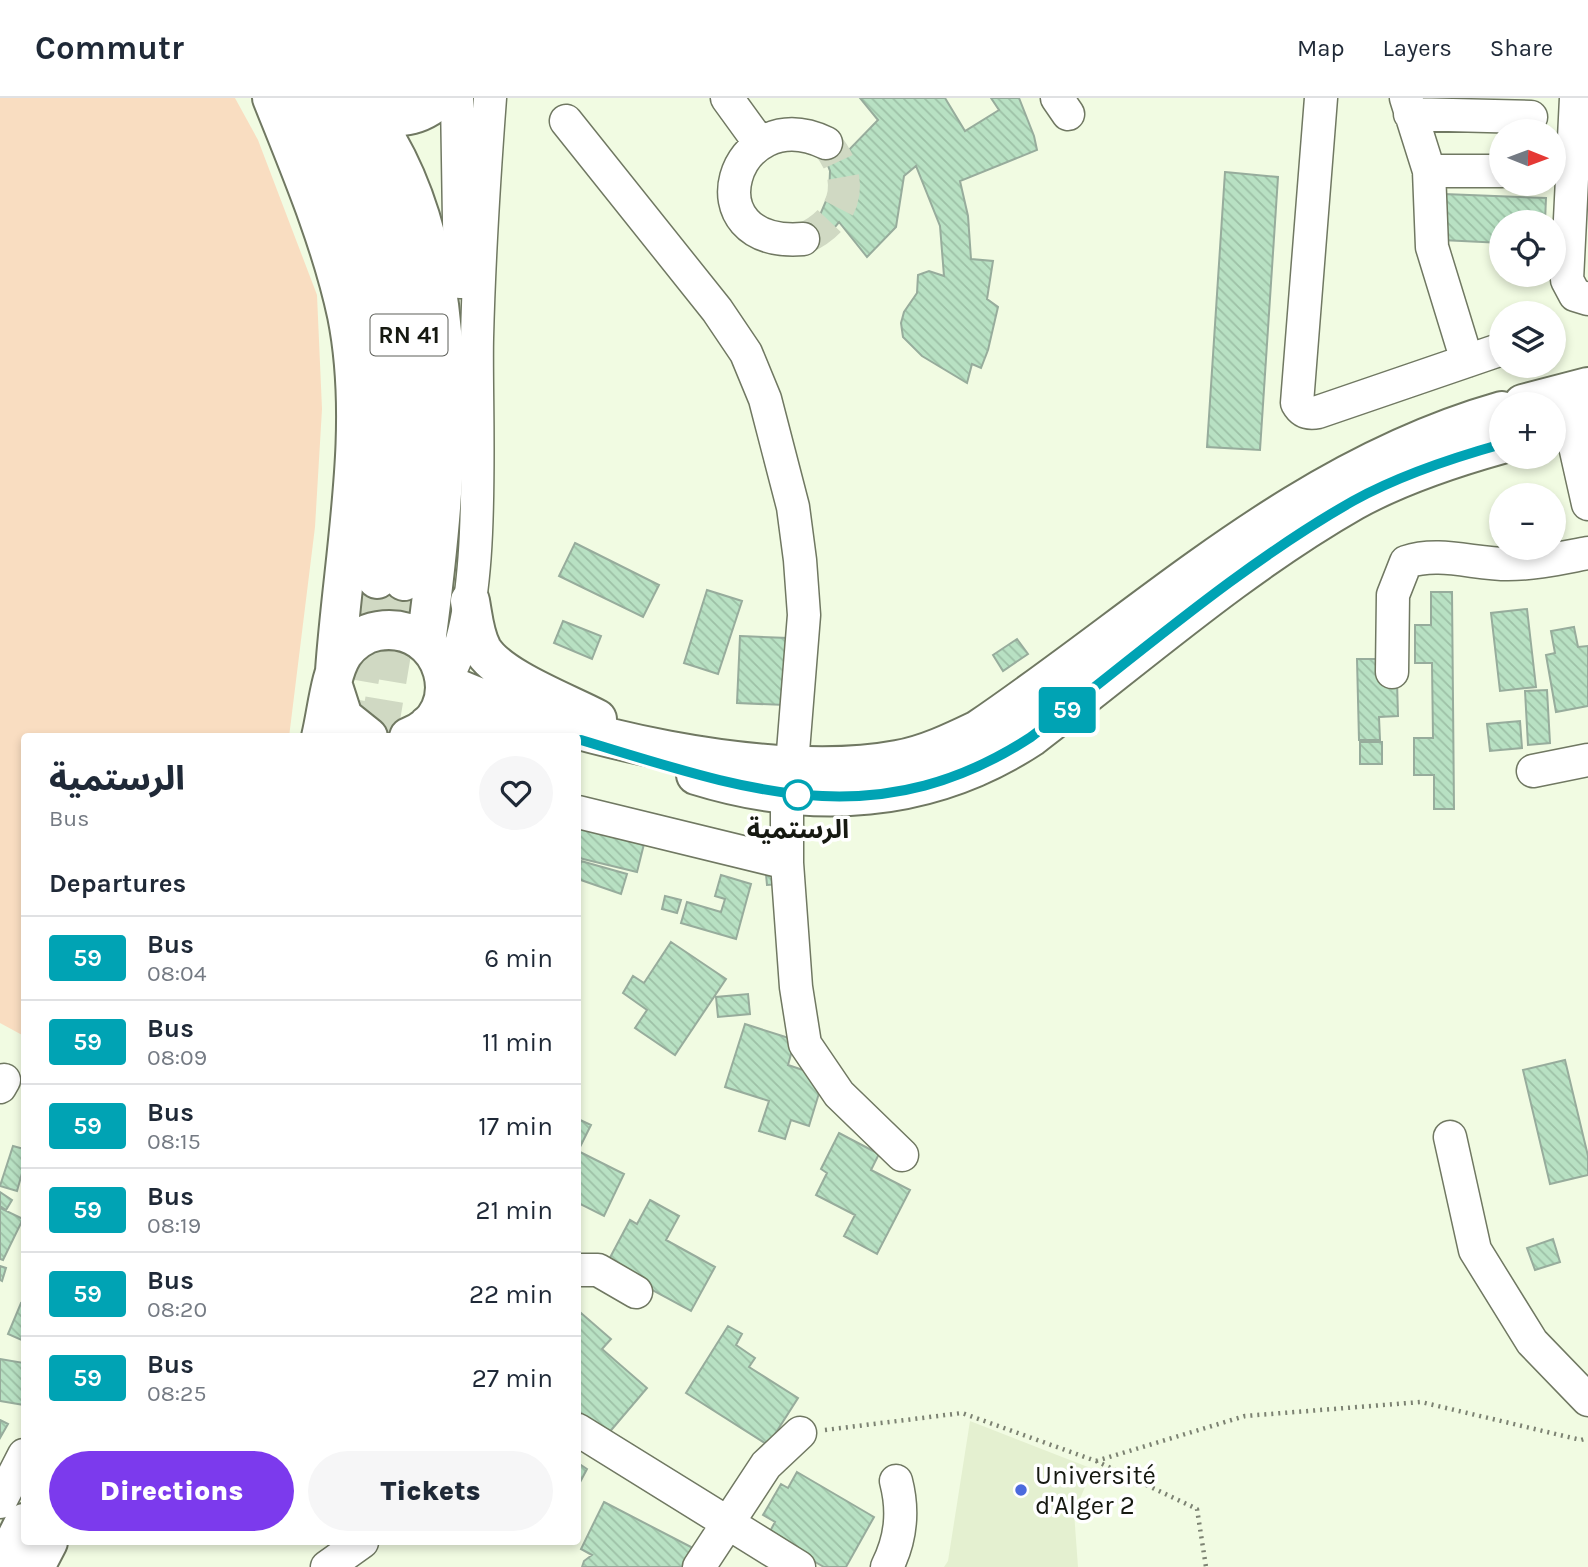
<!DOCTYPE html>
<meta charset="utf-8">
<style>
:root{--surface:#fff;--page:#f6f6f7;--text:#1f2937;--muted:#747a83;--line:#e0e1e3;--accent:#7c3aed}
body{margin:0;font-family:Karla,"Noto Sans Arabic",sans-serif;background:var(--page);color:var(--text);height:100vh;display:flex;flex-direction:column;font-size:26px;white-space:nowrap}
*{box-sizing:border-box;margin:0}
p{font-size:23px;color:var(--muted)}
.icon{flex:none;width:38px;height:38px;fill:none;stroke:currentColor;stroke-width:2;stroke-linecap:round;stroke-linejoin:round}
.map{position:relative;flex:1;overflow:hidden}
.panel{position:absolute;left:21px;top:635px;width:560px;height:812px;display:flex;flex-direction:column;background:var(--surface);border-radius:7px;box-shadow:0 4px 10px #0003}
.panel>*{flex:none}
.badge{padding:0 14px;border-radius:5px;font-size:24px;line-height:46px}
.needle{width:46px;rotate:91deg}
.controls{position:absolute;left:1489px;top:21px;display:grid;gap:14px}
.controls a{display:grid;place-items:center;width:77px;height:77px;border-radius:50%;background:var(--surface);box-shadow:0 4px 10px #0003;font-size:35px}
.map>.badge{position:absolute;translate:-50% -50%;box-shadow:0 0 0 4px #fff}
h2{padding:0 28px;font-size:26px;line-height:63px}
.round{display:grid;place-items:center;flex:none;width:74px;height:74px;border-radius:37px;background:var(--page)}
.head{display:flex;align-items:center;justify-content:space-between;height:119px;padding:0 28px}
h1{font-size:33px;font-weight:800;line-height:52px}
.primary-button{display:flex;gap:14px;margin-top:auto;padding:14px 28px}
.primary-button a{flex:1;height:80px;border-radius:42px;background:var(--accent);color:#fff;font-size:28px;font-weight:800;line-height:80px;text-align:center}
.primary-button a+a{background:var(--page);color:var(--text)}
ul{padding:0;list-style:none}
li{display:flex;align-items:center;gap:21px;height:84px;padding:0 28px;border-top:2px solid var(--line)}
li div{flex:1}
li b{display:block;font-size:26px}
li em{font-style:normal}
li .badge{min-width:77px;font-weight:700;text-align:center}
header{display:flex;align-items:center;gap:42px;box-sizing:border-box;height:98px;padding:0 35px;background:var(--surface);border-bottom:2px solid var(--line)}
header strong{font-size:33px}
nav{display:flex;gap:38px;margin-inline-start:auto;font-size:24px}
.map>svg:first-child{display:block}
.built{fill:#e4f0d0}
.green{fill:#f9ddc1}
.building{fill:url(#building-back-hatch);stroke:#97ac9c;stroke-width:2}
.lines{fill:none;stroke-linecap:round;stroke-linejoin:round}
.minor-tunnel{stroke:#d0d9c3;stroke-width:32;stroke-dasharray:32 16;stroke-linecap:butt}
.highway-tunnel{stroke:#d0d9c3;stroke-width:38;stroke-dasharray:38 19;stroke-linecap:butt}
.minor-casing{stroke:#707862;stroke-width:35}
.major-casing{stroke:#707862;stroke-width:42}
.highway-casing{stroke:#707862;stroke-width:42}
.path{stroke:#7c8272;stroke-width:4.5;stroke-dasharray:2 5;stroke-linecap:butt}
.minor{stroke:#fff;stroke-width:32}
.major{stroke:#fff;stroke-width:38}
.highway{stroke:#fff;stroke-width:38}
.line-casing{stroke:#fff;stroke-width:16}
.line{stroke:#00a3b4;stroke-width:10}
.stop-dot{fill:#fff;stroke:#00a3b4;stroke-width:3.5}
.poi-dot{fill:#4b6add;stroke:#fff;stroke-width:2.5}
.labels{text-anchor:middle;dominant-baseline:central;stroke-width:7;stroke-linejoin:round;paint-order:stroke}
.shield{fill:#fff;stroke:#5c5e58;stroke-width:2}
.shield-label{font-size:24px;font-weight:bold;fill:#161911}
.stop-label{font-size:26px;font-weight:bold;fill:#161911;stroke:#fff}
.poi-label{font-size:26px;fill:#161911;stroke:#fff;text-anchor:start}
</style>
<header>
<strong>Commutr</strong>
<nav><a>Map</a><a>Layers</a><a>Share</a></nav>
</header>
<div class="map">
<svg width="1588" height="1469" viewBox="0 0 1588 1469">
<defs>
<pattern id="building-back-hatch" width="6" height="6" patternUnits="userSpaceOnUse" patternTransform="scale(1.75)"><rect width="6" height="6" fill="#b8e1c3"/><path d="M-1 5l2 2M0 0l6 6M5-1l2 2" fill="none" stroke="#9dc0a6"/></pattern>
</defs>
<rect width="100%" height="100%" fill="#f1fbe2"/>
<path class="built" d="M970 1323 1093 1371 1074 1414 1078 1469H944L948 1463Z"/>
<path class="green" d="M0 0H235L258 42 317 197 322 311 315 429 289 639H24V938L0 925Z"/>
<path class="building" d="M860 0H945L965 33 999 12 991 0H1019L1034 38 1037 52 960 83 968 118 971 161 993 163 987 201 998 209 988 252 981 270 972 266 967 285 922 258 903 239 901 225 904 214 917 195 918 177 929 173 944 178 940 128 916 68 904 78 896 129 867 159 839 124 826 140 814 150 802 135 817 124 829 96 830 73 821 49 834 38 846 55 878 22Z
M1225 74 1278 79 1260 352 1207 349Z
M1444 96 1546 100 1545 124H1502V145L1442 142Z
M575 445 659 487 643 519 559 478Z
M707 492 742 503 718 576 684 565Z
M1431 494H1452L1454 711H1434V677H1414V640H1433L1432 565H1415V527H1431Z
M1527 511 1536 589 1500 593 1491 515Z
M563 523 601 538 592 561 554 545Z
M1574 529 1578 549 1588 548V608L1556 614 1546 557 1555 555 1551 533Z
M740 538 788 540 785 607 737 605Z
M1017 541 1028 556 1003 573 993 557Z
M1357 561H1380L1397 583 1398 618 1379 619 1380 642H1359Z
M1547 592 1550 645 1528 647 1525 593Z
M1520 623 1522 650 1490 653 1487 626Z
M1360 644H1382V666H1360Z
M578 730 644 746 637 774 579 760 578 765Z
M581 763 627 776 621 796 578 781Z
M765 766 783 786 767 787Z
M721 777 751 786 736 841 681 825 687 804 721 814 725 801 715 798Z
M665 798 681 802 677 815 662 811Z
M671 844 726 881 675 957 635 930 647 912 623 895 633 878 644 885Z
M748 896 750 916 718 919 716 899Z
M745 926 795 942 788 967 824 979 809 1028 791 1022 785 1041 759 1033 769 1003 725 989Z
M1565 962 1588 1058V1077L1550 1086 1523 972Z
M578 1021 591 1027 578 1053 624 1076 604 1118 578 1105Z
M839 1035 879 1056 871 1072 910 1092 877 1156 844 1138 855 1117 816 1097 827 1075 821 1071Z
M13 1048 24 1051V1068L17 1093 0 1088Z
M0 1094 12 1102 6 1112 0 1108Z
M650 1102 679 1118 666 1142 715 1169 691 1213 606 1167 630 1122 637 1126Z
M0 1110 23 1121 3 1162 0 1161Z
M1553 1141 1560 1164 1535 1172 1527 1150Z
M0 1168 6 1170 2 1183 0 1182Z
M21 1205 24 1206V1243L8 1236Z
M581 1215 611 1241 602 1251 647 1290 607 1337 578 1312V1219Z
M728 1228 742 1236 736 1247 755 1260 749 1269 798 1300 768 1347 686 1295Z
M0 1261 24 1265V1307L0 1303Z
M0 1322 8 1326 0 1340Z
M578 1365 587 1371 578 1388Z
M797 1374 874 1419 846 1469H824L768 1437 775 1424 763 1417 781 1386 788 1390Z
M604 1404 693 1450 684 1469H582L584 1463 592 1457 581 1451Z"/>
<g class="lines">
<path class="minor-tunnel" d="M803 141C847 121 857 82 826 45"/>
<path class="highway-tunnel" d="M350 639 377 481
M378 639 404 483"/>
<defs>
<path id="minor" d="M457 0 460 184
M727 0 756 40
M1057 0 1068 16
M1321 0 1297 305C1302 314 1308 316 1318 314L1502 251
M1406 0 1429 73 1432 149 1467 263
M1576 0 1567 182 1575 197 1588 201
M1410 16 1531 19
M566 23 717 212 746 255 765 301 793 409 800 462 804 517 792 666
M1429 73H1502
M803 141C688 150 732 0 826 45
M1570 326 1588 406
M1392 574 1393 497 1406 464C1439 453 1474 466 1508 466 1535 466 1561 460 1588 455
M445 581C489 520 475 320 477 240 479 160 484 80 490 0
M1533 673 1588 662
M787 696V765L796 889 805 946 839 996 902 1057
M578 714 787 765
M0 989 4 982
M1450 1039 1475 1152 1532 1244 1588 1302
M578 1172H598L636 1194
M578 1332 799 1469
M0 1404 24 1357
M327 1469 362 1444
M699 1469 766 1367 800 1335
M887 1469C901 1441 904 1414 896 1383"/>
<path id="major" d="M272 0C300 70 331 143 347 217 370 331 343 458 335 573
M357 0C475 139 448 377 426 545
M370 15C397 21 419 20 440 0
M1523 306 1588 289
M1554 331 1588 321
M470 503C473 519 474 536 482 551 499 580 567 605 597 621
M445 585C561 638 772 686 898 662 926 657 953 644 978 632 1149 516 1298 371 1502 313
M333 588 343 619 368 639
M428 627H482L524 631
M321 639C327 615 330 576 343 556 350 545 364 535 378 533 446 522 472 616 409 639
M696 677C812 713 929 706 1031 639 1135 560 1239 468 1353 403 1398 378 1452 360 1502 346"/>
<path id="highway" d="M304 0C381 149 396 317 377 481
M341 0 381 102 405 205 412 261 417 340 404 483
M2 1469 24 1425
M35 1469 48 1444"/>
</defs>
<use href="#minor" class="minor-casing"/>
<use href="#major" class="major-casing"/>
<use href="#highway" class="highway-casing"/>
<path class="path" d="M825 1332 962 1315 1096 1363 1197 1411 1206 1469
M1096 1363 1245 1318 1421 1304 1581 1342 1588 1340"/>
<use href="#minor" class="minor"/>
<use href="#major" class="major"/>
<use href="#highway" class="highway"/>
</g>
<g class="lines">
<defs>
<path id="line" d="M581 642C744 691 874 741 1031 639 1134 560 1240 467 1353 403 1398 378 1452 360 1502 346"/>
</defs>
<use href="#line" class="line-casing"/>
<use href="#line" class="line"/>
</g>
<circle class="stop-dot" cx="798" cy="697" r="14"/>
<circle class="poi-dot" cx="1021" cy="1392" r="7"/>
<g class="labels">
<rect class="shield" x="370.5" y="216.5" width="77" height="41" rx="5"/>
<g class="shield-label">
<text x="409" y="237">RN 41</text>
</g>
<g class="stop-label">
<text x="798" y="731">الرستمية</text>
</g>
<g class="poi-label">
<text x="1035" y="1377">Université<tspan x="1035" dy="30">d'Alger 2</tspan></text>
</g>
</g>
</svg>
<div class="controls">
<a><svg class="needle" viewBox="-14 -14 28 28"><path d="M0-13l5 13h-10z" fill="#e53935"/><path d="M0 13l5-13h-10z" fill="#747a83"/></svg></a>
<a><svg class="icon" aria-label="locate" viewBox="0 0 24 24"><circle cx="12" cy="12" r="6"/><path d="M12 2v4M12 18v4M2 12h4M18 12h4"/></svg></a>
<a><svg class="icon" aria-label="layers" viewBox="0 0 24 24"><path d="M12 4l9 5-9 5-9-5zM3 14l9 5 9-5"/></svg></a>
<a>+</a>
<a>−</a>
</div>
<b class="badge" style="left:1067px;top:612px;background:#00a3b4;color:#fff">59</b>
<section class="panel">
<div class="head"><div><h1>الرستمية</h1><p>Bus</p></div><a class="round"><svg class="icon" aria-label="heart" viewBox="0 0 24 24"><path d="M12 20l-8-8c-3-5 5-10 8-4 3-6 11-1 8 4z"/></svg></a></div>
<h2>Departures</h2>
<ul>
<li><span class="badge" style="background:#00a3b4;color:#fff">59</span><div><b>Bus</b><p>08:04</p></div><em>6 min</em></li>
<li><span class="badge" style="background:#00a3b4;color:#fff">59</span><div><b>Bus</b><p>08:09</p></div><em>11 min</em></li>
<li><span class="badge" style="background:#00a3b4;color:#fff">59</span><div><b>Bus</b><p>08:15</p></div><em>17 min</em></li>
<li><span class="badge" style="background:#00a3b4;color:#fff">59</span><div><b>Bus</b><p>08:19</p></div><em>21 min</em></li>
<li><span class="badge" style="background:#00a3b4;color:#fff">59</span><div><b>Bus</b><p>08:20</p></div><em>22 min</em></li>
<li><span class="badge" style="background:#00a3b4;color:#fff">59</span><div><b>Bus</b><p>08:25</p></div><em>27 min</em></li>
</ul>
<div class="primary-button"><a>Directions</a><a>Tickets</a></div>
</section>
</div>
